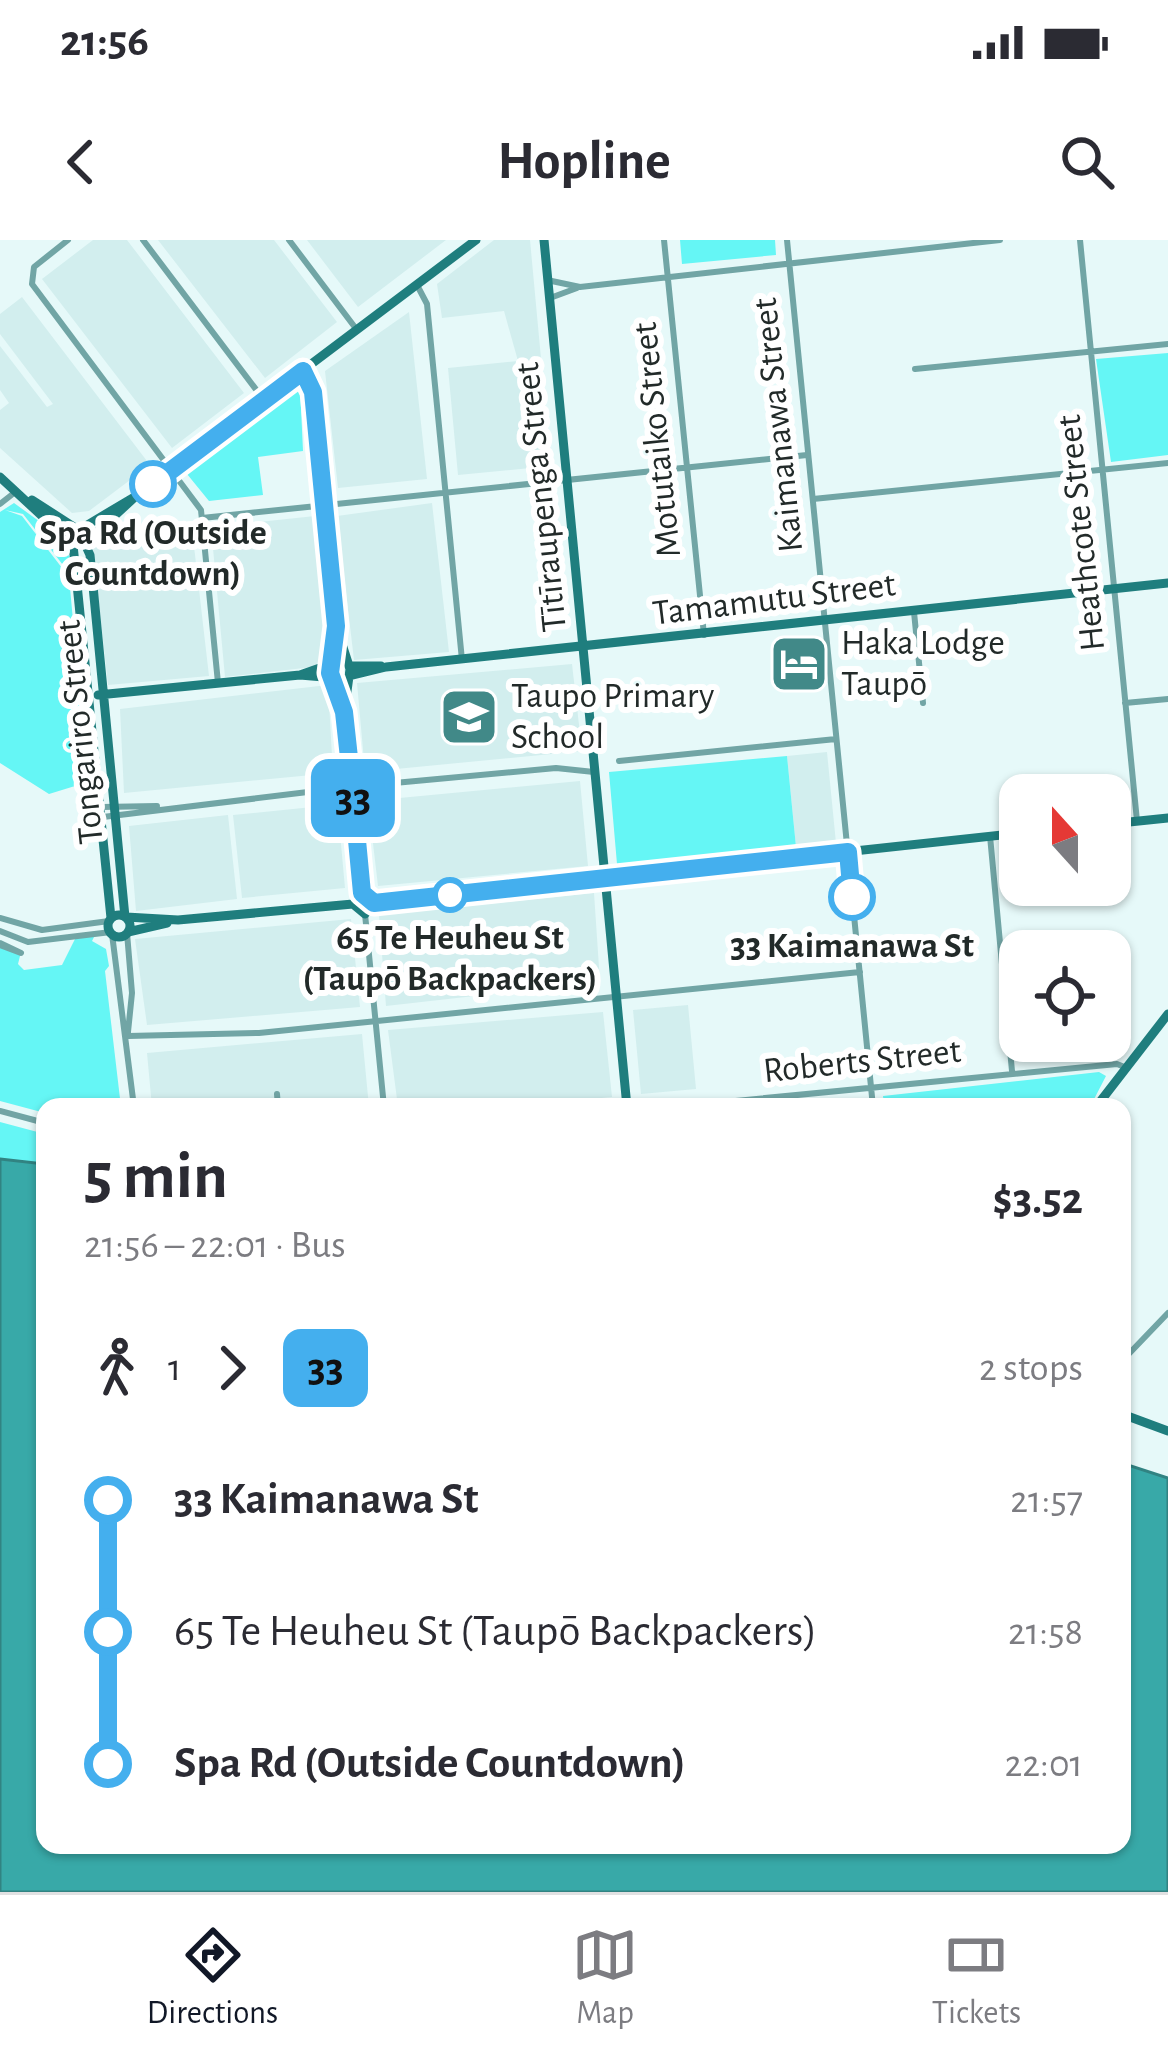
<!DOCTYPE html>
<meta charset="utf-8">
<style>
:root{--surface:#fff;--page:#f7f7f7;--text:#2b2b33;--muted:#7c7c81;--line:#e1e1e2;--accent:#111827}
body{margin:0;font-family:"Alegreya Sans",sans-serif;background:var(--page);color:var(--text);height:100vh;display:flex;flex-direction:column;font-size:45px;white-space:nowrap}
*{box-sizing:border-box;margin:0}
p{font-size:39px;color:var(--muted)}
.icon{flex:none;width:66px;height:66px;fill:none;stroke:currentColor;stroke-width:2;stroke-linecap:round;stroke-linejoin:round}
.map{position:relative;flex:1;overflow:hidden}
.details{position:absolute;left:36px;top:858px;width:1095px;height:756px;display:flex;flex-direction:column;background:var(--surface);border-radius:24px;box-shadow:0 3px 9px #0004}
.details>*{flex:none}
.badge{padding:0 24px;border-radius:18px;font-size:42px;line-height:78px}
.needle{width:78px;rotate:339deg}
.buttons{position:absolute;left:999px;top:534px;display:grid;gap:24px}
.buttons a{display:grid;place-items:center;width:132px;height:132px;border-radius:24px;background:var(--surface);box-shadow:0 3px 9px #0004;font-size:60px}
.map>.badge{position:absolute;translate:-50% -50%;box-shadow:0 0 0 6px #fff}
.legs{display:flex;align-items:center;gap:18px;height:132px;padding:0 48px;font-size:39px}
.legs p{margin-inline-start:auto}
.summary{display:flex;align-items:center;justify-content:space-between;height:204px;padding:0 48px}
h1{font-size:66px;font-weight:700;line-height:90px}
ul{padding:0 48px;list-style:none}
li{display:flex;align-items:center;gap:42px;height:132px;font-size:45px}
li i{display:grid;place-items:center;width:18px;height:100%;margin:0 15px;background:currentColor}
li i::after{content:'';width:30px;height:30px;margin:-15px;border:9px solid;border-radius:50%;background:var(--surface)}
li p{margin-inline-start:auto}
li:first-child i{background:linear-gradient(#0000 50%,currentColor 0)}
li:last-child i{background:linear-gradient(currentColor 50%,#0000 0)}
.status{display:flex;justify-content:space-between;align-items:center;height:84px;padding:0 60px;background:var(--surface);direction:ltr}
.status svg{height:33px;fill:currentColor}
header{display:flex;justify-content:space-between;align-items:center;height:156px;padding:0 48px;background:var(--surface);font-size:54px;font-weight:700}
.tabs{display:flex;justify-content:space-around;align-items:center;height:168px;border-top:3px solid var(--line);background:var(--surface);font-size:33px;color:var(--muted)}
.tabs a{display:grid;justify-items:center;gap:6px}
.tabs .active{color:var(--accent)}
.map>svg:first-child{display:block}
.built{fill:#d2eeee}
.green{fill:#65f6f5}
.water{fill:#38a9a8;stroke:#318382;stroke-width:3}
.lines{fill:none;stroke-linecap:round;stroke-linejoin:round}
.street{stroke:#71a5a5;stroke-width:6}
.secondary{stroke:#1f7e7e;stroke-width:9}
.line-1-casing{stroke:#fff;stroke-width:27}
.line-1{stroke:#44afee;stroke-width:18}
.stop-1-dot{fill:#fff;stroke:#44afee;stroke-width:6}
.labels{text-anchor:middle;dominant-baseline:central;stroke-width:12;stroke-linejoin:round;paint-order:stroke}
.street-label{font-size:36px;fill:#222a29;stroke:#fff}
.stop-label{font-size:36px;font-weight:bold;fill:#222a29;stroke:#fff}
.poi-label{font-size:36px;fill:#222a29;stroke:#fff;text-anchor:start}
</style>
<div class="status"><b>21:56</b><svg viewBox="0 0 49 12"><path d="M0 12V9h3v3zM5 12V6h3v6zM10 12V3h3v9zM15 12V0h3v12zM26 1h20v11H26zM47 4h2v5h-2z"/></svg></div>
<header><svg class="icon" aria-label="back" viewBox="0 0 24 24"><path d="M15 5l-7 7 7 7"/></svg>Hopline<svg class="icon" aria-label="search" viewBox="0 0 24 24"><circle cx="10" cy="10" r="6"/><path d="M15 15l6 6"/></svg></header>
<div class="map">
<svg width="1168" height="1652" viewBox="0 0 1168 1652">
<rect width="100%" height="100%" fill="#e6f9f9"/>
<path class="built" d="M93 0H127L244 153 172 208 42 39Z
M158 0H274L337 82 265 138Z
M307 0H446L358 67Z
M494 0H530L551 226 458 235 448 128 518 121 504 71 442 78 437 44Z
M22 57 150 225 89 271 72 273 0 208V170L9 163 0 150V106L47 167 53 164 0 94V74Z
M409 72 427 239 338 248 325 131Z
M432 263 449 412 354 420 337 276Z
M315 276 330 425 225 437 211 287Z
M192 289 209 436 108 445 93 309 103 297Z
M572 424 582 511 365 532 357 443Z
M328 445 333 533 124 553 120 469Z
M827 512 836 603 796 607 787 516Z
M580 541 588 626 378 646 368 561Z
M332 565 338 571 345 648 242 658 233 575Z
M228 575 237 659 136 671 129 586Z
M594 653 600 742 386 766 379 675Z
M351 679 360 767 147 785 135 699Z
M688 765 696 849 641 854 633 770Z
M603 772 612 857 507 867H398L388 790Z
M362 794 369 867H152L147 813Z"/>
<path class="green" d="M680 0H775L776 15 682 24Z
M1168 113V215L1111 222 1096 119Z
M300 147 303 211 258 217 263 255 209 261 187 234Z
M14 263 43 284 74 322 70 334 23 274 5 270 22 276 69 337 76 413 63 419 64 427 77 429 88 536V542L49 554 0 523V272Z
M787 516 796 607 617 624 609 532Z
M95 695 92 701 106 709 109 726 105 731 121 867H45V873L0 861V703L21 712 18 724 24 730 62 725 75 699Z
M1099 832 1106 836 1090 867H884L883 856Z
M0 882 45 894V924L0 919Z"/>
<path class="water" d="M0 919 45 924V1605H1122V1223L1168 1238V1652H0Z"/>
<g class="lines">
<path class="street" d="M68 0 34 27 32 44 201 270 218 443
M143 0 264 160
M289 0 357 90
M664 0 704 395
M787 0 873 867
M1080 0 1137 581
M547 40 580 47 1000 0
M417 45 427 64 462 420
M550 58 577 48
M915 129 1168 104
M813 259 1168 223
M0 264 14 253
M202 278 807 215
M914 372 923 463
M1125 463 1168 459
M619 521 836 499
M362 546 556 528 594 532
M102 567 157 566
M103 577 341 548
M990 596 1012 831
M365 674 384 867
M0 678 42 690 109 681
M0 691 28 702 111 692
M127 693 132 753 128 792
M112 694 134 867
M0 703 21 713 0 705
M128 796 259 793 860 732
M277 854 278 867
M673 867 1117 824 1127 828
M0 871 45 883
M1122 1121 1168 1073"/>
<path class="secondary" d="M544 0 627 867
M303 131 313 152 336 386 333 423
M0 237 70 302
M32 260 77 289
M79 290 136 256 476 0
M86 302 136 256
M85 304 90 315 125 677
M73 305 111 678
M338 392 350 429 345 466
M349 426H381
M300 435 334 423
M349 436 386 427 1168 343
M335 441 351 536 362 546 353 558
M98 455 300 435 347 439
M351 536 341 548 353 558 362 653
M1110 584 1168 578
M374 663 1020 593
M353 664 365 674 374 663
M108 686a11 11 0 1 1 22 0a11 11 0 1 1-22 0Z
M126 677 178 680 353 664
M128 692 167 683
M1096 867 1168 774
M1122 1174 1168 1191"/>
</g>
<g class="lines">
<defs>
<path id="line-1" d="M153 244 303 131 313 152 336 386 330 433 344 472 351 536 362 546 353 558 362 653 374 663 848 612 852 657"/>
</defs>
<use href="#line-1" class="line-1-casing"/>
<use href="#line-1" class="line-1"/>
</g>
<defs>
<symbol id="hotel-square" viewBox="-11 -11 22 22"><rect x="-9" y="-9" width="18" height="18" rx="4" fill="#418988" stroke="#fff"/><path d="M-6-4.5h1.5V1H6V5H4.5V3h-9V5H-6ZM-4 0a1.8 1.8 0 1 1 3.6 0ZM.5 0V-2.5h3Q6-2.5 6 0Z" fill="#fff"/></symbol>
<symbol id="school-square" viewBox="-11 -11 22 22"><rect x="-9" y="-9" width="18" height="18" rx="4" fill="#418988" stroke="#fff"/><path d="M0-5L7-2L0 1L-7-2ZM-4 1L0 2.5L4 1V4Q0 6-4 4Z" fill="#fff"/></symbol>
</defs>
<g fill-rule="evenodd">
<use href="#hotel-square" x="766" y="391" width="66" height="66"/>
<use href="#school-square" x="436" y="444" width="66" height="66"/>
</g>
<g class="stop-1-dot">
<circle cx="153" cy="244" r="21"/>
<circle cx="450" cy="655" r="15"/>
<circle cx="852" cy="657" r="21"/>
</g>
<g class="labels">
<g class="street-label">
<text transform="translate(778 185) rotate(-96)">Kaimanawa Street</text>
<text transform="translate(657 200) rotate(-96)">Motutaiko Street</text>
<text transform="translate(541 257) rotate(-96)">Tītīraupenga Street</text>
<text transform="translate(1081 293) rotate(-96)">Heathcote Street</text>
<text transform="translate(774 359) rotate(-7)">Tamamutu Street</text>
<text transform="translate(80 492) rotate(-96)">Tongariro Street</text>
<text transform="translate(862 821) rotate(-6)">Roberts Street</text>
</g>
<g class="stop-label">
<text x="153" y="293">Spa Rd (Outside<tspan x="153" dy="41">Countdown)</tspan></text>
<text x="450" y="698">65 Te Heuheu St<tspan x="450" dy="41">(Taupō Backpackers)</tspan></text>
<text x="852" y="706">33 Kaimanawa St</text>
</g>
<g class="poi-label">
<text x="841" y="403">Haka Lodge<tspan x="841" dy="41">Taupō</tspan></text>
<text x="511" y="456">Taupo Primary<tspan x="511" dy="41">School</tspan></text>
</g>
</g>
</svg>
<div class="buttons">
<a><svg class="needle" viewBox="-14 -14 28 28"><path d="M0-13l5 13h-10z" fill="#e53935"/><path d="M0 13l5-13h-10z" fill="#7c7c81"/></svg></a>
<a><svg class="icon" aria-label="locate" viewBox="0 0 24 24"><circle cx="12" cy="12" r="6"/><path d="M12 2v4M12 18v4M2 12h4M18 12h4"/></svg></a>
</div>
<b class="badge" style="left:353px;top:558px;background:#44afee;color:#111">33</b>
<section class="details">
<div class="summary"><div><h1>5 min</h1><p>21:56 – 22:01 · Bus</p></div><b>$3.52</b></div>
<div class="legs"><svg class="icon" aria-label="walk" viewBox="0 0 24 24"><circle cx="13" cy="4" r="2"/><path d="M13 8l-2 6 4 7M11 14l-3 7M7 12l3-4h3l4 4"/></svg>1<svg class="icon" aria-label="forward" viewBox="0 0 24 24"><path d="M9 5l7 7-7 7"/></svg><b class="badge" style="background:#44afee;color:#111">33</b><p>2 stops</p></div>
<ul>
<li><i style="color:#44afee"></i><b>33 Kaimanawa St</b><p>21:57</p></li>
<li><i style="color:#44afee"></i><span>65 Te Heuheu St (Taupō Backpackers)</span><p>21:58</p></li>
<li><i style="color:#44afee"></i><b>Spa Rd (Outside Countdown)</b><p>22:01</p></li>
</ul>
</section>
</div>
<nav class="tabs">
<a class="active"><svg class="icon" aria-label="directions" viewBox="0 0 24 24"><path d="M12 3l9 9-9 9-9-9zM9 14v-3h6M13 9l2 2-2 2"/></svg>Directions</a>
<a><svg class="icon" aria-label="map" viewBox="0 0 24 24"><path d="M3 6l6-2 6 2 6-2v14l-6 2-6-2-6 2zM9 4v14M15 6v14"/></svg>Map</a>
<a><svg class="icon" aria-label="tickets" viewBox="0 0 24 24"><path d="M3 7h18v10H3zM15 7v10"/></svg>Tickets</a>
</nav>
